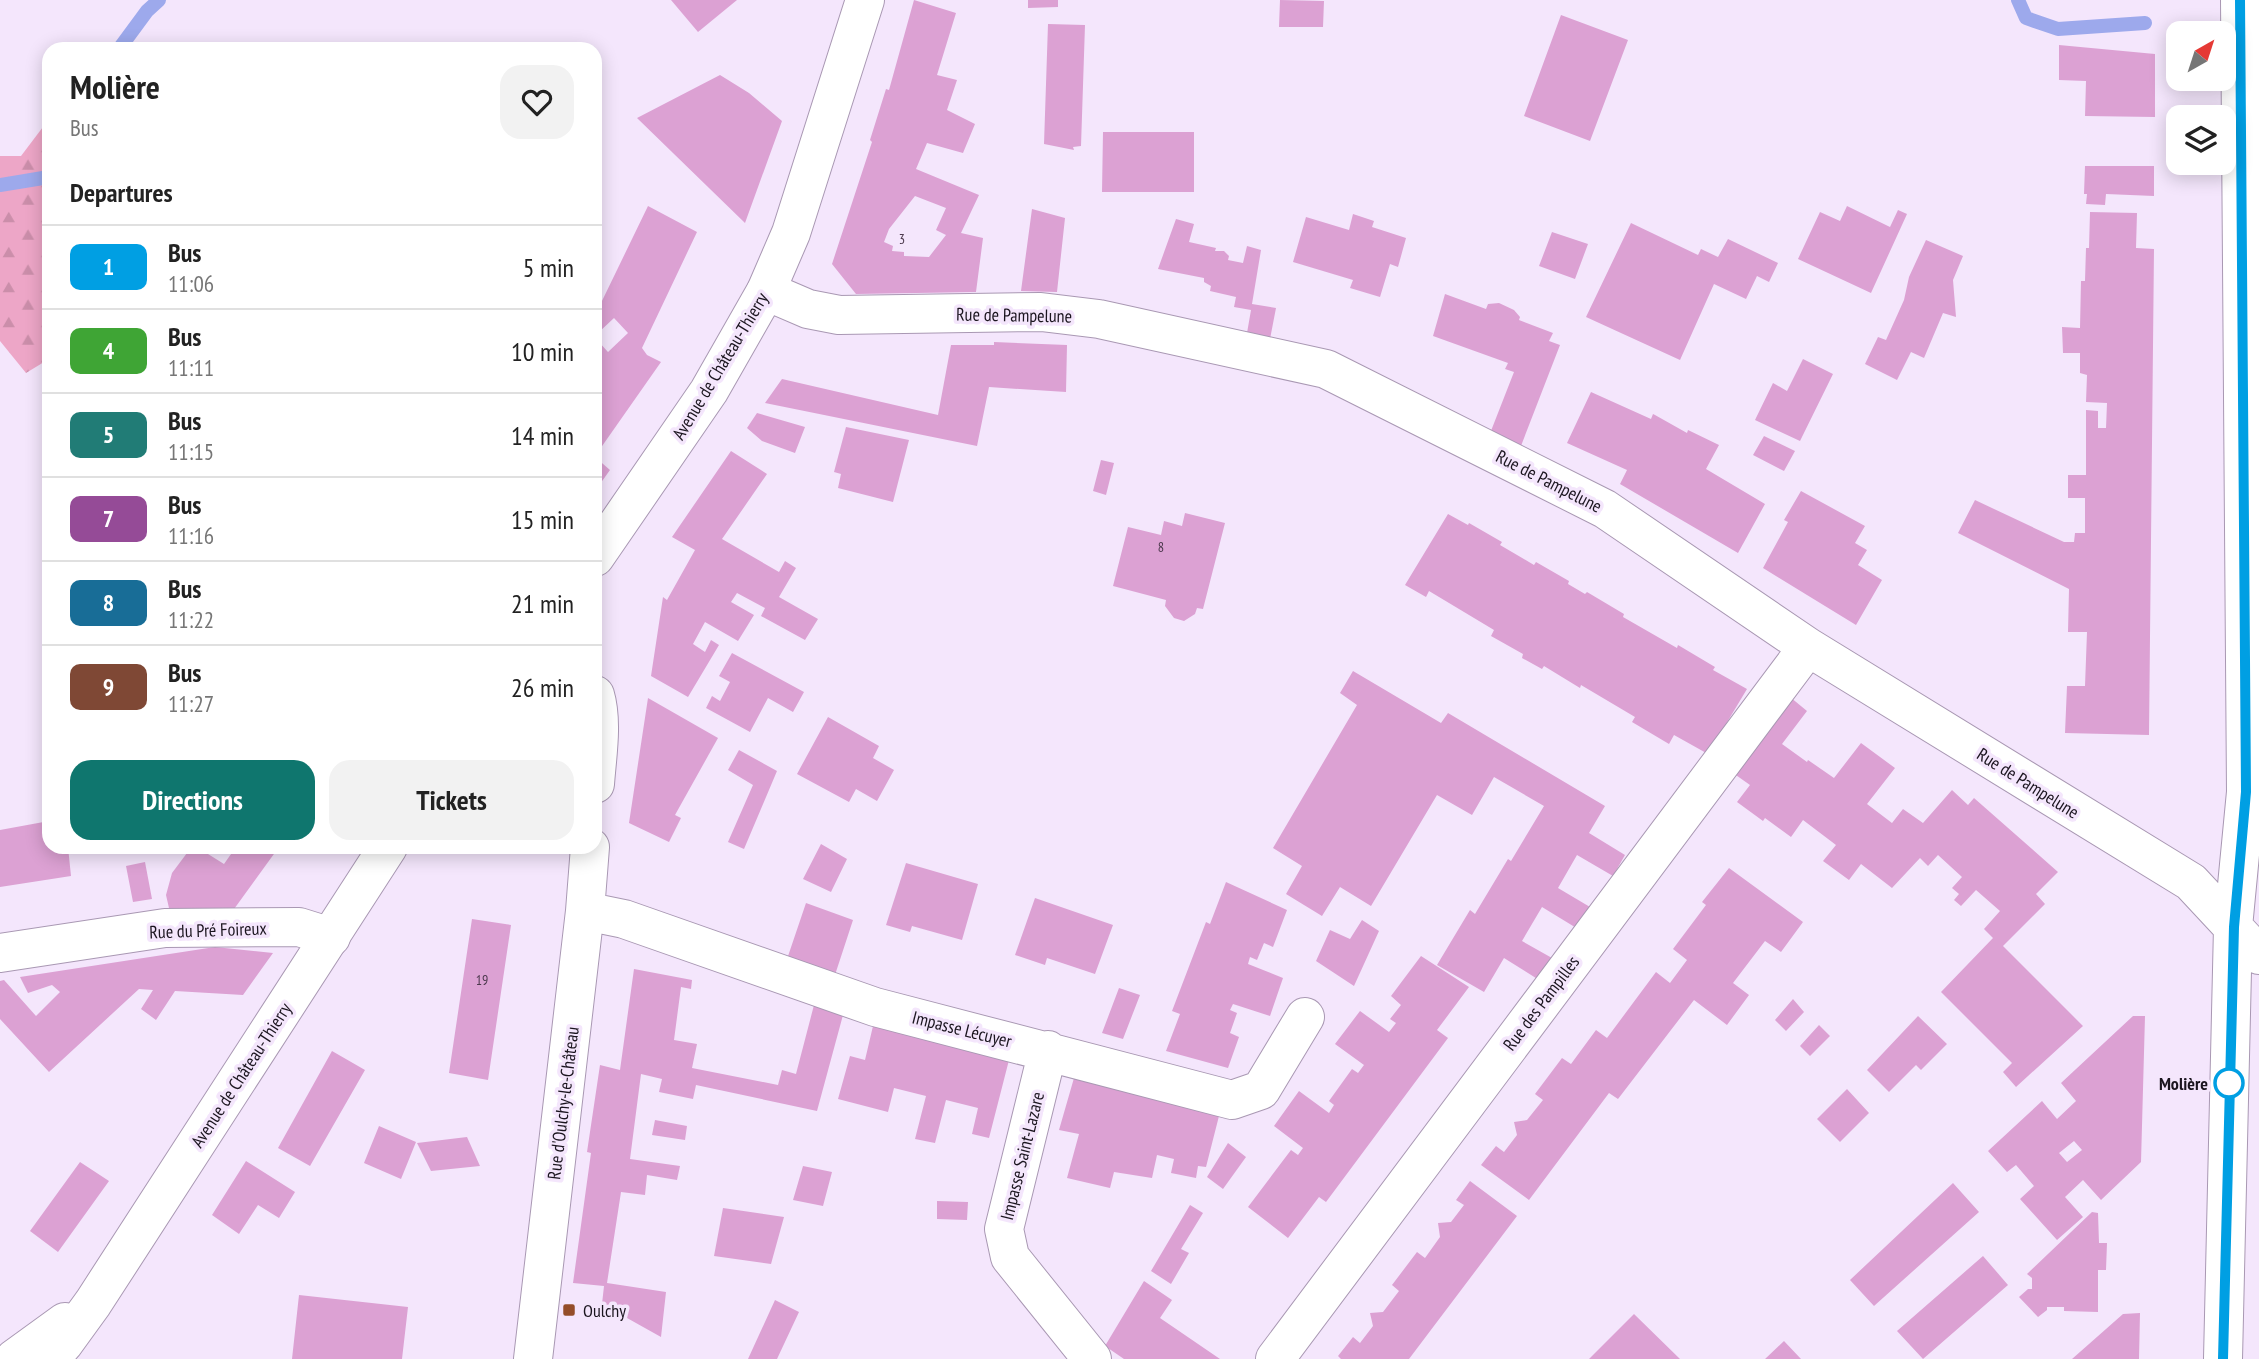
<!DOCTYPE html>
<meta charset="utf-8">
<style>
:root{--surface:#fff;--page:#f2f2f2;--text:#222;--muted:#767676;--line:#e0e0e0;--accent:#0f766e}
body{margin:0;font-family:"PT Sans Narrow",sans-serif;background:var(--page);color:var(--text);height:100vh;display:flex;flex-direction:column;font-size:26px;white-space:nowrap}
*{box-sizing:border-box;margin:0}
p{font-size:23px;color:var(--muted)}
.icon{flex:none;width:38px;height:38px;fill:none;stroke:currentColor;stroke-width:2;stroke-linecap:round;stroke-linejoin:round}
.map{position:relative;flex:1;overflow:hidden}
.panel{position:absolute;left:42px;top:42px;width:560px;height:812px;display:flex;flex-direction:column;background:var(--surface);border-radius:21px;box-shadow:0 4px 18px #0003}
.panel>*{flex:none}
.badge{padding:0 14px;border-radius:10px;font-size:24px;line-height:46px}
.needle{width:46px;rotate:39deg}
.buttons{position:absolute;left:2166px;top:21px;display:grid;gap:14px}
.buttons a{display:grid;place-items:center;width:70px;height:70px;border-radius:14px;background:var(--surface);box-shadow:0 4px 18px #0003;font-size:35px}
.map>.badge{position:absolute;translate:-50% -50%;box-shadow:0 0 0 4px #fff}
h2{padding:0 28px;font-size:26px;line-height:63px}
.round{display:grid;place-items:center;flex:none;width:74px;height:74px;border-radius:21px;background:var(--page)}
.head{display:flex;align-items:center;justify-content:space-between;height:119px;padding:0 28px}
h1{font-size:33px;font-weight:600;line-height:52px}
.cta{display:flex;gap:14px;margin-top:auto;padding:14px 28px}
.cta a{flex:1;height:80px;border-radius:21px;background:var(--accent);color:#fff;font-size:28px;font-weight:600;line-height:80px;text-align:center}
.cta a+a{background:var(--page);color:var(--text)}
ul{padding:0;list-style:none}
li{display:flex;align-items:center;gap:21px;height:84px;padding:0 28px;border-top:2px solid var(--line)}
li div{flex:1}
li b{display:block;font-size:26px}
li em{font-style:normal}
li .badge{min-width:77px;font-weight:700;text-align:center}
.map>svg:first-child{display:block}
.forest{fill:url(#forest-firs)}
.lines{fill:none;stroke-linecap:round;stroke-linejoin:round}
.stream{stroke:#9da9ec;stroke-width:14}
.building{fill:#dca1d3;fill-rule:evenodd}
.minor-casing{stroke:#a998b3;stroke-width:40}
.primary-casing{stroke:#a998b3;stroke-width:40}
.minor{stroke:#fff;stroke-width:38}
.primary{stroke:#fff;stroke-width:38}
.line-casing{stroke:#fff;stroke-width:16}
.line{stroke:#009fe3;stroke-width:10}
.stop-dot{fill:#fff;stroke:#009fe3;stroke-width:3.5}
.poi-dot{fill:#944d29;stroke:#f4e6fc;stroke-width:2.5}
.labels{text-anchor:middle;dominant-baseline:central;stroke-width:7;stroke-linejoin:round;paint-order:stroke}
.number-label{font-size:14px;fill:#4b384c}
.street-label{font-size:18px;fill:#1b151f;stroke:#f4e6fc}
.stop-label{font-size:18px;font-weight:bold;fill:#1b151f;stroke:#f4e6fc;text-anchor:end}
.poi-label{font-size:18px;fill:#1b151f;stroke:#f4e6fc;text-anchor:start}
</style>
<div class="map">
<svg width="2259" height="1359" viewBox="0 0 2259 1359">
<defs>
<pattern id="forest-firs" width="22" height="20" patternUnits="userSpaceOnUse" patternTransform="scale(1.75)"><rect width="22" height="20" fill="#eda6c7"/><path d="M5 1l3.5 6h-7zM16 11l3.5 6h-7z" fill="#cb8eaa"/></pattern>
</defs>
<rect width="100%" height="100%" fill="#f4e6fc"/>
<path class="forest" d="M49 119V359L26 373 0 341V156H21Z"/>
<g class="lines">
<path class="stream" d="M2018 0 2026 18 2058 29 2145 23
M119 49 147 11 159 0
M0 185 49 177"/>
</g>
<path class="building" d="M671 0H737L698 32Z
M914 0 956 13 937 75 957 80 947 110 975 124 963 153 927 143 916 169 979 195 961 233 983 238 976 292 856 294 832 264 872 142 870 140 886 89 889 90ZM915 196 946 208 936 230 946 235 929 257 904 256V252L892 251 893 246 884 242 889 229Z
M1028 0H1058V7L1028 8Z
M1280 0 1324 1 1323 27H1279Z
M1561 15 1628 40 1590 141 1524 116Z
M1048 24 1085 25 1081 146 1073 147 1074 150 1044 144Z
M2059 45 2155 54V117L2085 116 2086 81 2059 80Z
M720 75 749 93 782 121 745 223 637 118Z
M1103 132H1194V192H1102Z
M2085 166H2154V196L2106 194 2105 205 2086 204 2087 194H2084Z
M648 206 697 232 642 348 647 355 661 362 600 449 595 445V344L598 341 608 352 628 333 614 318 598 333 595 330V296L601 303Z
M1847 206 1890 227 1898 210 1907 214 1871 293 1798 259 1820 212 1840 221Z
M1032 209 1065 218 1057 292 1021 291Z
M2090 212 2137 213 2136 248 2154 249 2149 735 2065 733 2067 686H2085L2087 632H2068L2069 589 1958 533 1975 500 2064 542H2074L2075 533H2085V498H2068V475H2086V410L2098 411V428H2106L2107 403 2086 402 2087 375 2080 373V353H2063L2062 327 2080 328 2081 281H2085L2086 248H2089Z
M1353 214 1374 221 1372 227 1406 238 1398 267 1390 264 1380 297 1350 288 1353 280 1293 262 1306 217 1349 230Z
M1176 219 1194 224 1189 242 1216 248 1215 251H1224L1229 256 1228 260 1243 263 1247 246 1261 250 1252 304 1276 308 1270 339 1247 333 1251 310 1234 307 1236 297 1210 291 1211 286 1204 282V278L1158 269Z
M1631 223 1698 255 1701 249 1718 257 1728 239 1778 263 1769 282 1757 276 1746 299 1714 284 1680 360 1586 317Z
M1552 232 1588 244 1575 279 1539 266Z
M1926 240 1963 256 1953 280 1956 317 1943 313 1924 358 1911 352 1897 380 1865 364 1878 337 1886 340 1904 300 1909 277Z
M1445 294 1486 309 1488 304 1499 303 1514 310 1520 317 1519 320 1553 333 1549 341 1560 345 1519 451 1489 436 1514 372 1505 369 1508 363 1433 336Z
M994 342 1067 345 1066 392 989 387 977 446 765 403 782 379 938 415 951 345H994Z
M1803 359 1833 374 1800 441 1755 420 1773 383 1787 391Z
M1591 392 1651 419 1653 414 1655 415 1687 433 1688 430 1719 445 1706 469 1765 504 1738 553 1620 484 1627 470 1567 443Z
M757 413 805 427 795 453 762 441 747 428Z
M846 427 909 440 893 502 838 488 841 474 834 472Z
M1764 436 1795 451 1784 471 1753 455Z
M731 451 767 474 722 539 779 572 785 561 796 568 779 597 818 619 805 640 761 616 765 608 737 593 731 602 754 615 738 641 705 622 693 644 705 652 711 640 719 645 688 697 651 676 663 597 667 600 695 550 672 537Z
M595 457 610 470 595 491Z
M1101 460 1114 463 1106 495 1093 491Z
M1801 491 1865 526 1855 543 1867 550 1858 565 1882 580 1856 625 1763 568 1788 522 1784 520Z
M1185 513 1225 523 1203 609 1197 608 1195 614 1184 621 1174 618 1165 606 1166 600 1113 586 1128 527 1161 535 1164 521 1182 526Z
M1448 514 1468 525 1469 523 1502 542 1500 545 1534 565 1536 562 1569 581 1568 584 1585 594 1587 592 1624 614 1623 617 1677 648 1678 645 1715 667 1713 670 1747 689 1708 754 1674 735 1669 744 1632 722 1635 717 1581 685 1580 688 1544 666 1542 669 1522 658 1523 654 1491 636 1494 630 1429 591 1426 597 1405 585Z
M732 653 804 692 793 712 768 698 750 732 706 708 712 696 720 701 730 682 719 676Z
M1353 671 1441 723 1448 713 1605 806 1589 833 1625 855 1613 876 1577 855 1558 888 1590 907 1578 929 1542 907 1522 941 1552 958 1539 980 1504 958 1484 992 1437 965 1470 910 1475 914 1508 859 1511 861 1544 806 1494 777 1472 815 1437 795 1371 906 1340 887 1322 916 1286 894 1302 866 1273 848 1357 705 1340 693Z
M1790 697 1807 711 1782 744 1807 762 1808 760 1834 778 1861 743 1895 768 1867 804 1892 823 1903 809 1923 823 1952 790 1968 805 1974 798 2058 872 2036 894 2045 904 2003 946 2083 1026 2016 1087 2003 1072 2012 1063 1941 992 1993 938 1984 929 2000 911 1976 890 1961 906 1954 900 1959 894 1952 888 1962 877 1938 855 1928 866 1920 858 1892 888 1861 864 1849 880 1823 861 1836 845 1803 820 1791 837 1765 818 1763 821 1737 802 1750 785 1733 773Z
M648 698 718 738 675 815 681 818 669 842 629 823Z
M828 717 879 746 873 758 894 770 877 801 856 789 849 802 797 774Z
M739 750 777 771 744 849 728 842 753 785 728 770Z
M49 821V847H68L71 876 0 887V830Z
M821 844 847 859 831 892 803 879Z
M236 847H279L229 916 172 921 166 895 172 873 190 849H200L224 864Z
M145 862 152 899 133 902 126 866Z
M906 863 978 884 962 940 912 926 910 932 886 925Z
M1729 868 1803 922 1781 952 1765 941 1733 983 1749 995 1727 1025 1694 1000 1618 1099 1609 1093 1529 1200 1481 1165 1496 1146 1504 1152 1517 1135 1514 1122 1527 1120 1543 1100 1535 1094 1562 1058 1571 1064 1596 1030 1607 1038 1656 972 1670 983 1687 960 1673 949 1706 905 1702 902Z
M1226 882 1287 910 1273 947 1264 943 1257 960 1250 957 1248 964 1283 978 1270 1016 1233 1004 1230 1010 1237 1013 1230 1033 1239 1037 1228 1068 1166 1051 1180 1014 1172 1011 1206 922 1210 924Z
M1035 898 1113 925 1095 974 1047 958 1045 965 1015 955Z
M806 903 853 920 833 981 785 965Z
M472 919 511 925 488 1080 449 1073Z
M1362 920 1379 931 1354 986 1316 961 1330 930 1350 939Z
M215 947 273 953 243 995 175 991 156 1020 141 1009 153 990 139 989 49 1072 0 1019V981L4 980 36 1016 60 992 52 985 28 993 20 977Z
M1421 956 1469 987 1437 1030 1448 1038 1326 1202 1319 1197 1288 1238 1248 1207 1291 1150 1298 1155 1303 1148 1274 1126 1299 1091 1329 1113 1334 1105 1329 1101 1352 1069 1358 1073 1364 1065 1335 1044 1360 1011 1389 1032 1396 1023 1390 1019 1401 1005 1391 996Z
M634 969 692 980 691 989 681 987 674 1040 697 1044 692 1068 778 1085 782 1070 796 1074 814 1005 843 1015 817 1111 696 1085 693 1099 659 1092 662 1079 641 1074 630 1159 680 1166 677 1180 647 1175 645 1195 621 1192 607 1283 666 1292 661 1337 602 1304 604 1286 573 1283 591 1153 587 1152 600 1065 620 1070Z
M1119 988 1140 995 1123 1039 1102 1033Z
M1793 999 1804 1012 1786 1031 1775 1020Z
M1918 1016 1947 1044 1921 1070 1916 1065 1889 1092 1867 1070Z
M2133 1016H2145L2141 1162 2101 1200 2083 1180 2065 1197 2083 1217 2057 1240 2020 1199 2034 1186 2016 1165 2007 1172 1988 1151 2042 1101 2057 1119 2076 1101 2061 1083ZM2074 1141 2082 1150 2067 1162 2059 1153Z
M1819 1025 1830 1036 1810 1056 1800 1046Z
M873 1026 1009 1060 989 1138 972 1134 978 1108 946 1100 935 1143 915 1139 926 1096 894 1088 888 1112 838 1099 850 1056 865 1060Z
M332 1051 365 1070 310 1166 278 1148Z
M1074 1078 1219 1116 1206 1167 1198 1166 1196 1178 1171 1173 1174 1159 1157 1155 1152 1178 1114 1172 1110 1188 1067 1178 1079 1134 1059 1130Z
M1847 1089 1869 1113 1840 1142 1817 1119Z
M655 1120 687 1126 685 1140 652 1135Z
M379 1126 416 1142 401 1179 364 1163Z
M467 1137 480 1166 431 1171 417 1143Z
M1228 1143 1246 1157 1223 1189 1207 1177Z
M246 1161 295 1192 279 1218 258 1205 239 1234 212 1215Z
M80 1162 109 1181 58 1252 30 1231Z
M803 1166 832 1172 823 1206 793 1200Z
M1470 1181 1517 1216 1409 1359H1341L1338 1356 1353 1337 1360 1343 1373 1326 1370 1313 1383 1312 1399 1291 1392 1285 1417 1252 1425 1258 1440 1237 1438 1223 1451 1222 1464 1205 1456 1200Z
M1953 1183 1979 1212 1874 1306 1850 1280Z
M937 1201 968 1202 967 1220 937 1219Z
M1190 1205 1203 1213 1181 1249 1189 1253 1171 1284 1151 1271Z
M723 1208 784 1217 771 1264 714 1256Z
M2092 1212 2098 1213 2099 1243H2107L2106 1270H2098V1312L2064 1311V1307H2047V1310L2038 1317 2019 1297 2028 1289H2032V1278L2027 1274Z
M1983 1256 2008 1285 1923 1359 1897 1331Z
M1144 1281 1172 1300 1160 1318 1220 1359H1124L1105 1346Z
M299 1295 408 1307 402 1359H292Z
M775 1300 799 1312 777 1359H748Z
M2140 1313 2139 1359H2072L2123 1314Z
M1634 1314 1680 1359H1589Z
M1784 1341 1801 1359H1765Z"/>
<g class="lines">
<defs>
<path id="minor" d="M766 291 808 309 839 315 1041 312 1099 319 1326 369 1605 509 1808 647 2191 882 2259 955
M595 695C603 722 597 756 595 784
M585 911 624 919 875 1007 1232 1100 1261 1090 1305 1017
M0 953 165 928 299 927 331 937
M1048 1050 1004 1229 1010 1257 1092 1359
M533 1359 585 911 590 847
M1275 1359 1808 647
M2223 1359 2233 927 2246 792 2240 0"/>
<path id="primary" d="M595 557 709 391 766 291 791 233 865 0
M14 1359 65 1322
M50 1359 64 1343 93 1303 388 847"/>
</defs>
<use href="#minor" class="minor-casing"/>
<use href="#primary" class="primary-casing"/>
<use href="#minor" class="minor"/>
<use href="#primary" class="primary"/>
</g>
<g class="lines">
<defs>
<path id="line" d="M2223 1359 2234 927 2246 792 2240 0"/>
</defs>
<use href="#line" class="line-casing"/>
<use href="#line" class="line"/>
</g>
<circle class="stop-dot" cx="2229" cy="1083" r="14"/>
<rect class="poi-dot" x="562" y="1303" width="14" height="14" rx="3.5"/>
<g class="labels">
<g class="number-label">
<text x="902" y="239">3</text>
<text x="1161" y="547">8</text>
<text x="482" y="980">19</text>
</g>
<g class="street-label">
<text transform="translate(1014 315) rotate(1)">Rue de Pampelune</text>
<text transform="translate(720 366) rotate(-59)">Avenue de Château-Thierry</text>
<text transform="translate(1549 481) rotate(27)">Rue de Pampelune</text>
<text transform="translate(2028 783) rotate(32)">Rue de Pampelune</text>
<text transform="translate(208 930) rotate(-2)">Rue du Pré Foireux</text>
<text transform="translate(1541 1003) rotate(-53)">Rue des Pampilles</text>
<text transform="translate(962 1029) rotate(14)">Impasse Lécuyer</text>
<text transform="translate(241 1075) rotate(-57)">Avenue de Château-Thierry</text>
<text transform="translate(563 1103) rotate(-83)">Rue d'Oulchy-le-Château</text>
<text transform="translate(1022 1156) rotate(-76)">Impasse Saint-Lazare</text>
</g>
<g class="stop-label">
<text x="2208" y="1083">Molière</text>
</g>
<g class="poi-label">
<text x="583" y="1310">Oulchy</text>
</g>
</g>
</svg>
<div class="buttons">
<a><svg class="needle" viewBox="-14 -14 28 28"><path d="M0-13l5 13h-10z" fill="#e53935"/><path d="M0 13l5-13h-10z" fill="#767676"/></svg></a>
<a><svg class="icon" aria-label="layers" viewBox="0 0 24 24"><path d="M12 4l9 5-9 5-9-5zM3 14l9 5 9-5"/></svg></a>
</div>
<section class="panel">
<div class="head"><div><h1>Molière</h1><p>Bus</p></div><a class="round"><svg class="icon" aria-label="heart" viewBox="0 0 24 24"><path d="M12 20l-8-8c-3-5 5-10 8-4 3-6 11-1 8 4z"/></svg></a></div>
<h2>Departures</h2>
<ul>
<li><span class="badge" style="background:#009fe3;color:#fff">1</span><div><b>Bus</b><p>11:06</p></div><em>5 min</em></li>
<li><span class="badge" style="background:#3fa535;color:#fff">4</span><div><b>Bus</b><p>11:11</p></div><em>10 min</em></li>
<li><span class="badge" style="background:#217c76;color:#fff">5</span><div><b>Bus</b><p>11:15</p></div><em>14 min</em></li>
<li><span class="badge" style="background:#954b97;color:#fff">7</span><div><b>Bus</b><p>11:16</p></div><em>15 min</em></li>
<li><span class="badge" style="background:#186d97;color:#fff">8</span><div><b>Bus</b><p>11:22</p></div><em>21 min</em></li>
<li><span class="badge" style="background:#7f4835;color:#fff">9</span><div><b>Bus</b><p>11:27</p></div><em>26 min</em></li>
</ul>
<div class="cta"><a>Directions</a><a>Tickets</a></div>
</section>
</div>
